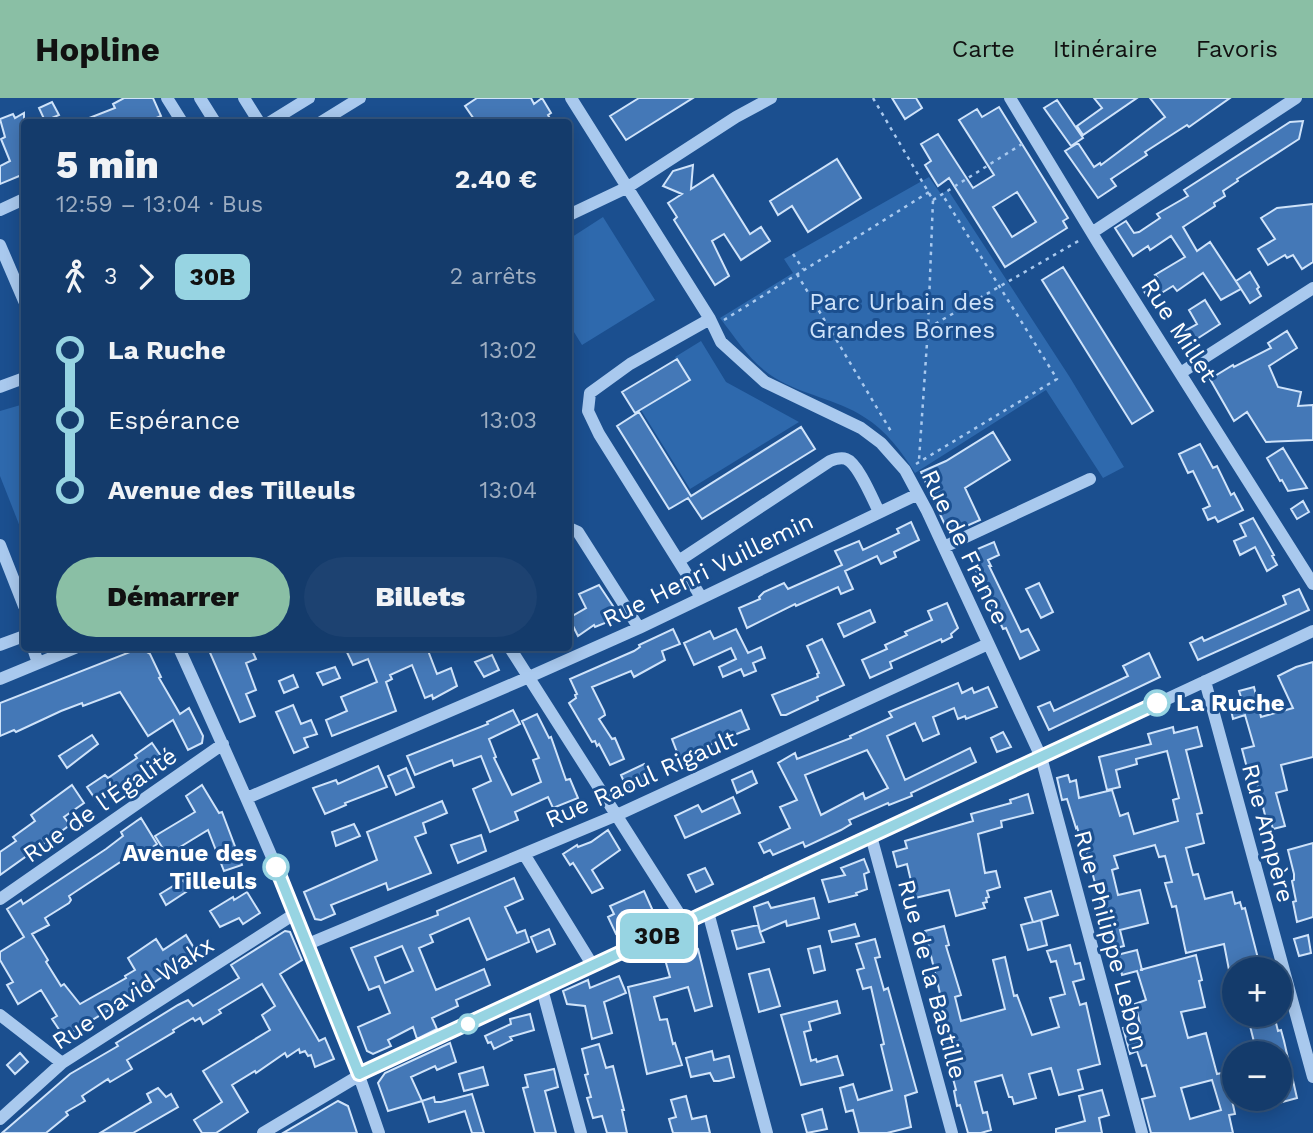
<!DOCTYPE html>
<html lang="fr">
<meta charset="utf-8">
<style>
:root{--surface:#143b6b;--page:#1d4271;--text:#f1f3f6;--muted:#9dadc1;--line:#33557e;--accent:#8abfa5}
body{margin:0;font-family:"Work Sans",sans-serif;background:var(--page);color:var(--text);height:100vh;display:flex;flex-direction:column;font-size:26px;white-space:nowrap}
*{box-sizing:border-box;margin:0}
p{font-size:23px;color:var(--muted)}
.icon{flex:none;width:38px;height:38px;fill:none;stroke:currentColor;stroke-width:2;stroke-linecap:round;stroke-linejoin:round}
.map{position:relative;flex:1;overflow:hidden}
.drawer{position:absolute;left:21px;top:21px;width:551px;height:532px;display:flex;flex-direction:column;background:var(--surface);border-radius:7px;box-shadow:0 4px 18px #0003,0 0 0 2px var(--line)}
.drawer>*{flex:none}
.badge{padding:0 14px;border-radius:10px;font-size:24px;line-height:46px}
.controls{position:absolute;left:1222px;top:859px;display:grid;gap:14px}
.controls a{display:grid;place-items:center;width:70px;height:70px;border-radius:50%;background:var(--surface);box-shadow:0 4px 18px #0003,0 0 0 2px var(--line);font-size:35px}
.map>.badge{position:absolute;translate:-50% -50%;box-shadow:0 0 0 4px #fff}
.legs{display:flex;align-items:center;gap:10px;height:77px;padding:0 35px;font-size:23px}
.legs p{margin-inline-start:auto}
.headline{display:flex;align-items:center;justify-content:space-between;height:119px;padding:0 35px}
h1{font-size:38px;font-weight:800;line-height:52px}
.primary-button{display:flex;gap:14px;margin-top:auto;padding:14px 35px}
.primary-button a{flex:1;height:80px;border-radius:42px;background:var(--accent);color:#111;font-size:28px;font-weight:800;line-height:80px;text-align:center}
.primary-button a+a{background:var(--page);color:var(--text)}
ul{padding:0 35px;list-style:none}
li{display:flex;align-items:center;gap:24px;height:70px;font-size:26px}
li i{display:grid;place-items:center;width:10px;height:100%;margin:0 9px;background:currentColor}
li i::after{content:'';width:18px;height:18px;margin:-9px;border:5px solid;border-radius:50%;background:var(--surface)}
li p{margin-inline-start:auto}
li:first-child i{background:linear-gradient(#0000 50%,currentColor 0)}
li:last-child i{background:linear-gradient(currentColor 50%,#0000 0)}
header{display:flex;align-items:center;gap:42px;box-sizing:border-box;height:98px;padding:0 35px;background:var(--accent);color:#111}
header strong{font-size:33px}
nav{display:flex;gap:38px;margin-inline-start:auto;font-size:24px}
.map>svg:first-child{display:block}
.green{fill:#2e69ad}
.building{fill:#4478b7;stroke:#cfe3fa;stroke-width:2;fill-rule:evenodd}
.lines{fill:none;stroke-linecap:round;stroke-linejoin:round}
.path{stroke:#a9c9ee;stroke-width:2.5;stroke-dasharray:3.5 5;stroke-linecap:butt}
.minor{stroke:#a9c9ee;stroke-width:12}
.line-1-casing{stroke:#fff;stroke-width:16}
.line-1{stroke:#97d4e2;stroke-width:10}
.stop-1-dot{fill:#fff;stroke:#97d4e2;stroke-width:3.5}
.labels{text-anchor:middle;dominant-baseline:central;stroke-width:6;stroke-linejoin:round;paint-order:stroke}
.park-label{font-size:24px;fill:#cfe3fa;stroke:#1b4f8f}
.street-label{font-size:24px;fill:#fff;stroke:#1b4f8f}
.stop-label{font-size:24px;font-weight:bold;fill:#fff;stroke:#1b4f8f;text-anchor:start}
</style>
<header>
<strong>Hopline</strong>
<nav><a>Carte</a><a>Itinéraire</a><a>Favoris</a></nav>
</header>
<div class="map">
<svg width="1313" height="1035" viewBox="0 0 1313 1035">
<rect width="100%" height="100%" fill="#1b4f8f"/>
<path class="green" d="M929 79 941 96 948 92 1069 278 1124 369 1103 380 1046 292 915 375C901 353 886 332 864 319 837 301 802 297 775 280 751 265 737 242 720 220L793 175 784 161Z
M603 119 655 202 582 247 569 226V141Z
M701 243 726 284 799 324 690 391 641 312 689 282 675 259Z
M24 306V439L0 378V313Z"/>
<path class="building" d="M124 0H153L161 18 147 24H79L115 10 113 6Z
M477 0H531L534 6 542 0 551 15 548 17 552 24H476L465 8Z
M639 0H693L626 42 610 18Z
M892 0H916L922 10 905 21Z
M1094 0H1137L1083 37 1077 28 1102 10Z
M1150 0H1230L1189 29 1187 27 1145 54 1147 57 1111 81 1116 88 1098 100 1065 53 1078 45 1094 69 1100 65 1101 67 1165 19Z
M1057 2 1083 40 1071 48 1044 10Z
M52 4 59 17 45 23 39 10Z
M999 9 1068 120 1063 123 1067 130 1005 169 949 80 938 88 925 67 931 63 921 46 938 36 973 90 994 77 959 22 977 11 982 19ZM1017 94 1036 124 1012 139 993 109Z
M24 15V76L0 86V68L10 63 1 41 5 39 0 21 13 16 15 20Z
M1303 23 1299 41 1237 81 1238 83 1223 93 1225 98 1214 105 1215 108 1183 129 1197 153 1210 144 1241 191 1221 202 1203 175 1177 193 1173 188 1150 202 1141 189 1157 179 1155 177 1185 159 1171 138 1150 152 1148 148 1133 158 1115 130 1126 123 1134 135 1139 134 1160 120 1157 116 1188 98 1184 92 1290 24Z
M837 61 861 100 808 134 792 108 778 117 770 103Z
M693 67 691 91 713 77 750 136 761 129 770 143 741 162 724 136 712 143 729 178 715 187 674 122 677 119 668 105 682 96 663 88 673 73Z
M1313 106V164L1302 171 1293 157 1287 160 1285 157 1268 167 1258 151 1275 141 1261 120 1277 110Z
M1063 169 1153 313 1132 326 1042 182Z
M1250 174 1259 189 1257 191 1261 198 1250 205 1236 183Z
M1205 202 1220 226 1189 246 1181 235 1197 226 1189 212Z
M1287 233 1297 250 1269 268 1278 289 1301 294 1298 308 1313 307V342L1266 344 1247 314 1234 323 1210 281 1233 267 1234 269 1271 250 1268 245Z
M677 261 690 282 635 315 622 294Z
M639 314 691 398 801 329 815 351 702 421 688 400 669 411 617 328Z
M993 334 1010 362 965 390 980 422 949 436 921 374 946 363Z
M1200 346 1213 370 1217 368 1231 397 1234 395 1243 412 1218 424 1215 419 1208 422 1203 411 1210 408 1193 373 1188 375 1179 356Z
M1283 350 1307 390 1288 393 1282 382 1280 383 1267 360Z
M1303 403 1309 414 1297 421 1291 411Z
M1253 420 1274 457 1272 458 1277 467 1267 473 1255 449 1240 457 1234 443 1246 438 1240 426Z
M911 424 919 442 894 454 896 459 881 466 877 458 845 473 853 491 841 496 838 489 796 508 795 506 747 530 739 510 760 501 759 499 764 494 784 485 788 491 842 467 835 453 859 443 863 452 899 435 897 431Z
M994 444 999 457 988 462 991 468H989L1021 534 1028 531 1039 552 1020 561 1006 530 1003 531 968 455Z
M1039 485 1053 514 1041 520 1026 491Z
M599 487 613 508 606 513 610 523 595 529 594 527 578 538 569 520 586 510 579 496Z
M1299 491 1309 512 1198 562 1190 545 1202 539 1204 543 1286 506 1283 498Z
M947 505 958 530 951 536 952 539 942 544 941 541 890 564 892 570 870 580 862 562 887 551 885 547 907 537 905 534 932 522 928 513Z
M870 512 875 524 844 539 838 526Z
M673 531 680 546 662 553 665 562 634 579 631 573 592 589 604 613 605 617 599 621 612 641 615 640 624 661 610 667 599 646 597 648 595 643 592 644 569 605 576 600 575 597 577 596 570 581 634 553 640 549 639 547Z
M736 531 748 555 761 549 765 560 753 565 756 573 744 578 741 571 723 579 719 569 736 561 731 550 694 567 684 545 710 533 714 541Z
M822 541 844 587 817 599 818 602 786 617H781L772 597 818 579 817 576 819 575 807 548Z
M140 550 150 556 161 579 159 580 180 616 189 610 203 638 202 645 188 652 173 622 148 638 120 594 83 608 82 605 61 613 16 634 14 632 0 638V605Z
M208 550H251L256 561 246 565 256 592 246 596 255 618 240 624Z
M345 550H427L437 576 451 570 457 588 433 601 432 597 425 600 412 567 390 577 392 581 386 584 396 613 332 638 326 622 347 613 341 599 377 584 368 561 353 567Z
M1149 555 1160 579 1049 632 1038 609 1050 604 1054 613 1128 578 1123 568Z
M492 557 499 572 484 579 475 564Z
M1313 564V659L1281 667 1287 692 1276 695 1285 728 1273 731 1271 724 1267 725 1253 669 1247 670 1242 651 1254 648 1245 617 1233 621 1229 603 1241 599 1239 593 1254 589 1261 619 1293 610 1278 578 1296 569Z
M335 569 340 580 323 587 317 575Z
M293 577 298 589 284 595 279 583Z
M958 585 962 595 972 590 974 595 988 589 997 609 966 621 965 618 958 621 954 610 933 619 939 636 923 643 915 625 887 638 905 682 970 650 976 664 911 695 912 698 889 707 888 705 849 722 851 726 841 732 805 749 803 744 773 757 770 752 764 755 759 745 790 730 780 709 797 702 778 665 795 655 797 661 851 640 850 638 892 619 889 614ZM867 652 888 690 865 701 863 695 821 717 805 677Z
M293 607 301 626 311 622 317 636 304 640 308 649 294 655 276 614Z
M513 612 520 626 489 641 496 659 494 660 512 697 541 684 533 662 539 660 522 623 537 616 549 640 551 639 566 682 570 681 578 700 553 710 548 699 515 714 518 722 490 734 473 691 491 683 481 658 454 668 452 662 415 677 407 658 488 626 487 624Z
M741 612 749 631 700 651 703 657 689 664V662L685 664 683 660 680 662 672 641Z
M1173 629 1174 635 1197 629 1202 648 1186 652 1202 715 1197 716 1204 745 1186 750 1193 777 1198 776 1205 801 1232 794 1235 806 1240 804 1242 811 1245 810 1261 872H1229L1224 846 1186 855 1176 808 1172 809 1165 785 1172 784 1165 758 1159 759 1155 747 1114 758 1118 770 1112 772 1118 797 1140 792 1148 825 1120 832 1124 848 1108 852 1103 832 1107 831 1084 743H1081L1077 729 1076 730 1067 701 1062 702 1057 680 1068 677 1070 684 1076 682 1079 700 1112 692 1120 718 1128 715 1134 736 1178 723 1173 702 1179 700 1167 653 1136 661 1137 666 1116 672 1120 689 1107 692 1099 659 1151 646 1148 636Z
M1003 634 1011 649 997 654 991 640Z
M92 637 98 646 67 670 59 658Z
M152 645 163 661 140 677 143 681 125 693 122 689 98 705 87 689 105 677 108 680 137 660 135 657Z
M644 666 650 681 627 691 621 677Z
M378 668 387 689 345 705 346 707 325 716 313 690 336 682 338 686Z
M406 670 414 689 396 697 388 678Z
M752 673 757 685 737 695 732 682Z
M72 687 84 705 64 719 70 727 0 777V754L16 743 13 739 35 723 31 717Z
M202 687 219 715 222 714 242 767 224 773 208 732 167 757 155 738 195 714 186 698Z
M1028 696 1033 715 1001 723 1002 729 978 736 985 775 996 773 1000 789 987 793 989 799 986 800 987 804 983 805 985 810 956 818 949 792 915 800 907 766 897 769 893 754 907 750 905 743 973 723 971 716 1011 705 1010 702Z
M733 699 740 715 685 740 675 718 698 707 702 714Z
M442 703 447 715 423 725 426 735 415 739 431 775 388 792 386 785 331 807 335 816 321 822 315 821 304 794 377 762 367 734Z
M141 720 157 746 137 760 134 755 69 798 71 802 69 805 45 820 49 827 32 836 48 862 46 864 61 888 64 886 80 906 126 880 125 878 135 872 128 860 156 841 163 852 186 837 197 855 152 886 64 939 52 921 57 918 41 892 18 906 7 887 13 884 0 862V854L24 839 7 811 21 802 23 806 106 751 123 738 121 734Z
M354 726 360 738 336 748 332 734Z
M608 732 620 752 592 772 603 790 592 795 573 765 570 767 563 756 577 747 578 749 591 744Z
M481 737 486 753 458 765 451 747Z
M1313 745V819L1297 824 1293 804 1296 803 1292 783 1294 782V776L1288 752Z
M864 761 869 774 864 776 867 791 856 795 857 797 829 804 822 782 845 777 841 770Z
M705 770 713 786 696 794 688 777Z
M514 780 523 801 505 809 517 835 525 832 529 844 487 862 469 820 430 837 433 844 419 850 436 892 484 871 490 887 456 902 458 908 432 920 437 931 417 941 413 929 388 942 391 948 373 956 367 953 358 929 390 915 379 888 369 892 351 850 438 817 437 813ZM402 848 413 873 385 885 375 859Z
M183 782 189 792 166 807 160 796Z
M644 793 653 813 647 816 648 820 616 836 608 819 614 816 610 808Z
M1051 793 1058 817 1034 824 1041 822 1047 847 1028 852 1021 827 1033 824 1025 800Z
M247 794 260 815 243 826 239 820 220 829 210 813 233 799 234 802Z
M814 800 819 820 787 828 786 823 760 834 764 844 737 851 732 833 758 827 760 833 754 809 768 804 771 810Z
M855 826 859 838 832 844 829 833Z
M944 828 949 847 946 848 961 897 955 899 961 923 1005 911 993 862 1005 859 1014 898 1017 897 1032 937 1059 929 1050 900 1065 896 1056 863 1051 864 1047 853 1070 847 1075 866 1080 865 1084 881 1073 884 1080 907 1086 905 1100 966 1078 972 1083 991 1059 997 1051 970 1029 976 1036 1000 1014 1006 1012 999H1009L1002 977 975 984 983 1015 987 1014 991 1032 981 1035H968L960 1007 957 1008 954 993 956 992 951 973 953 972 936 910 943 908 925 833Z
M549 831 555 846 537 854 531 839Z
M285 833 290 834 302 862 280 876 319 943 325 940 334 961 315 969 311 957 308 958 305 953 300 955 299 951 287 959 285 955 256 975 255 973 232 987 248 1014 216 1035H202L194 1022 222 1004 203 973 270 932 262 917 275 908 262 886 219 912 221 915 203 926 200 920 195 923 193 920 173 932 174 934 127 962 132 971 110 984 108 981 82 998 85 1003 66 1014 68 1017 46 1035H2L70 976 118 948 116 945 178 907 188 902 193 908 239 880 231 867Z
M1308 837 1311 855 1299 858 1294 841Z
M875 841 880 859 875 860 884 892 888 890 917 994 905 998 911 1029 887 1035H859L853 1012 846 1014 840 990 853 986 858 1002 892 992 881 947 884 946 871 889 863 891 857 872 864 870 856 846Z
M820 848 825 872 814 875 808 851Z
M698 851 712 908 695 913 688 889 654 899 660 922 667 921 673 946 675 945 682 967 647 976 628 889 670 879 664 858 679 853V855Z
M1137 852 1142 872H1140L1196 857 1202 882 1199 883 1205 909 1181 914 1188 940 1206 935 1217 976 1226 974 1235 1016 1229 1017 1233 1035H1151L1142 1001 1155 998 1146 967 1142 968 1137 953 1130 956 1123 930 1140 926 1135 906 1146 902 1137 873 1122 877 1117 857ZM1212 982 1221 1012 1190 1021 1181 990Z
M769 871 780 908 759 914 749 876Z
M619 878 626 895 604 904 612 935 592 941 585 908 567 906 563 893 588 882 590 890Z
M837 903 840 915 809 924 811 932 804 934 811 963 816 961 817 964 837 958 843 977 801 987 781 917Z
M530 916 534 932 510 939 512 942 494 951 491 944 488 945 485 938 511 926 510 921Z
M1274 917 1278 933 1281 932 1284 943 1297 1000 1279 1005V956H1257L1249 924Z
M450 945 456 964 437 972 435 968 411 979 422 1003 388 1013 378 985 385 975Z
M599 946 606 970 613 968 624 1012H622L627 1035H607L602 1018 593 1020 587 1000 591 999 585 977 588 976 582 951Z
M712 953 714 962 729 958 734 979 719 983H714L710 975 691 979 686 960Z
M20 955 28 964 15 976 7 967Z
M483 969 488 987 464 993 459 976Z
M554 971 558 989 545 993 556 1035H535L523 990 528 989 525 977Z
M158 990 166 999 171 996 178 1009 133 1035H100L151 1004 147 996Z
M1102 992 1109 1017 1099 1020 1102 1035H1056V1031L1085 1023 1079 998Z
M472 996 484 1035H472L465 1013 429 1024 422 1003 434 999 435 1004H441Z
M686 998 692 1021 706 1018 710 1035H673L669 1021 676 1019 671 1002Z
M338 1003 348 1008 357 1035H283Z
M822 1011 827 1031 807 1035 802 1017Z"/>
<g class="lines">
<path class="path" d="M873 0 933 102 928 230 919 362
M933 102 1022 46
M793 156 803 171
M797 176 892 335
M724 222 929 94
M928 230 1080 142
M916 366 1057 281 942 96"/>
<path class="minor" d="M167 0 182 24
M200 0 215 24
M244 0 259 24
M571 0 710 221 630 266 590 295 588 313 599 336 701 499
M1010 0 1098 145 1313 486
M270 24 309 0
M321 24 360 0
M0 112 24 101
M569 117 628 89 736 19 771 0
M1093 134 1296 0
M0 147 24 203
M710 221 721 244 765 284 861 330 881 345 905 372 927 413 1041 659 1142 1035
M1182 274 1313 190
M0 289 24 280
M569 430 578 434 639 530
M0 447 24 508
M944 449 1090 381
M680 462 830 363C835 361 841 359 846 361 858 365 873 402 879 414
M0 547 24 538
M33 550 38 565
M179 550C251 709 323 869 379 1035
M510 550 685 825
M0 581 75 550
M1205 583 1313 979
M247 700 529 579 639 530 916 397
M871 738 952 1035
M524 756 593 868
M0 801 223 646
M708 814 767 1035
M308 846 617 717 988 546
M542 891 581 1035
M0 917 62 965
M0 1021 62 965 296 815
M263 1035 360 977 1313 533"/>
</g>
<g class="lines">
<defs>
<path id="line-1" d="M276 769 359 976 1157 605"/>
</defs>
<use href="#line-1" class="line-1-casing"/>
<use href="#line-1" class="line-1"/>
</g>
<g class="stop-1-dot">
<circle cx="1157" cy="605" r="12"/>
<circle cx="276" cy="769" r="12"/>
<circle cx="468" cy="926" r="9"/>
</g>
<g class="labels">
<g class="park-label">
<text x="902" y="204">Parc Urbain des<tspan x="902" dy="28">Grandes Bornes</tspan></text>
</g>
<g class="street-label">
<text transform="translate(1179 232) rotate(57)">Rue Millet</text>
<text transform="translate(965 449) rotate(64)">Rue de France</text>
<text transform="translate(708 472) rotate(-26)">Rue Henri Vuillemin</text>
<text transform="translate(641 681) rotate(-24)">Rue Raoul Rigault</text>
<text transform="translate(100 707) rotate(-35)">Rue de l'Égalité</text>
<text transform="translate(1268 735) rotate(75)">Rue Ampère</text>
<text transform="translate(1111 842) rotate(75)">Rue Philippe Lebon</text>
<text transform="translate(932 881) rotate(75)">Rue de la Bastille</text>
<text transform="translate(133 895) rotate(-33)">Rue David Wakx</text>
</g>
<g class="stop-label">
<text x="1176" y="605">La Ruche</text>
<text x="257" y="755" text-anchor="end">Avenue des<tspan x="257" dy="28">Tilleuls</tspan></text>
</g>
</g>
</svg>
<div class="controls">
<a>+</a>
<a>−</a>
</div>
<b class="badge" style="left:657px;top:838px;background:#97d4e2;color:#111">30B</b>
<section class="drawer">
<div class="headline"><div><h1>5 min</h1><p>12:59 – 13:04 · Bus</p></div><b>2.40 €</b></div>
<div class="legs"><svg class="icon" aria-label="walk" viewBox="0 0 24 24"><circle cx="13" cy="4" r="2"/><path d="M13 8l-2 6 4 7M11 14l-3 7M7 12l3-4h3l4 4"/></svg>3<svg class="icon" aria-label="forward" viewBox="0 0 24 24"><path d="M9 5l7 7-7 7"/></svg><b class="badge" style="background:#97d4e2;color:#111">30B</b><p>2 arrêts</p></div>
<ul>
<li><i style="color:#97d4e2"></i><b>La Ruche</b><p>13:02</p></li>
<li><i style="color:#97d4e2"></i><span>Espérance</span><p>13:03</p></li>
<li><i style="color:#97d4e2"></i><b>Avenue des Tilleuls</b><p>13:04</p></li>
</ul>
<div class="primary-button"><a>Démarrer</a><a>Billets</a></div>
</section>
</div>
